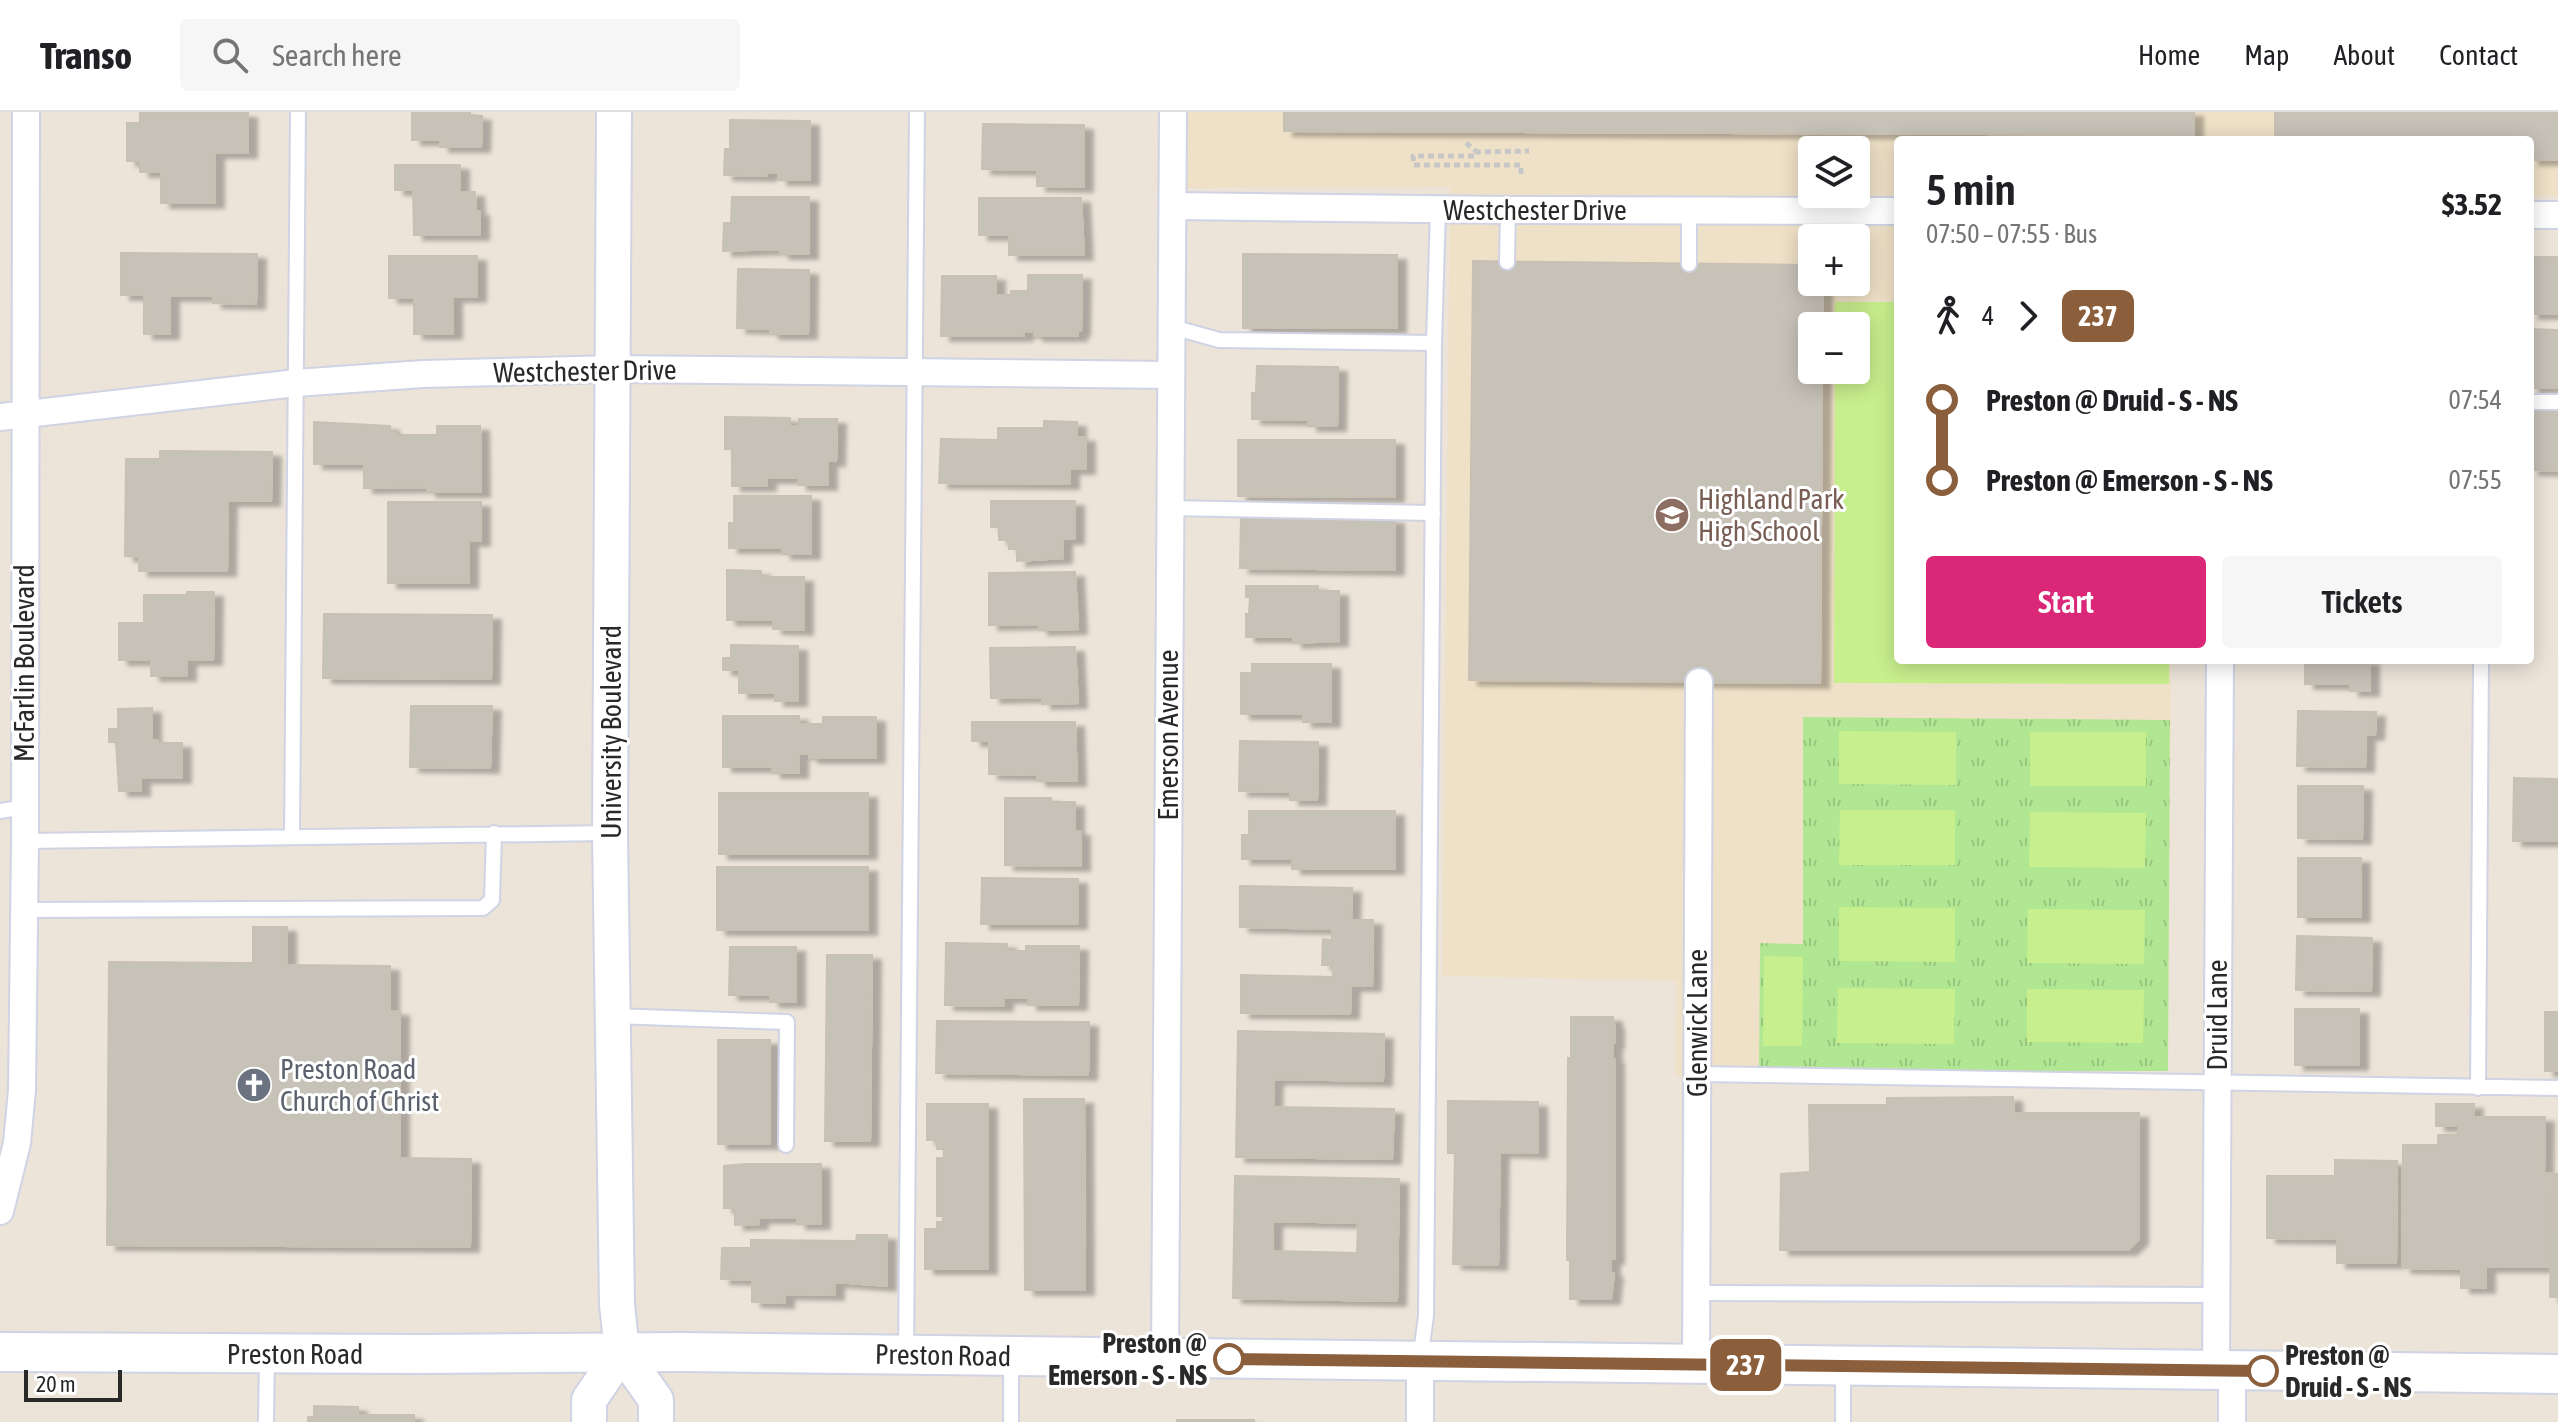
<!DOCTYPE html>
<meta charset="utf-8">
<style>
:root{--surface:#fff;--page:#f6f6f6;--text:#202124;--muted:#757577;--line:#e0e0e0;--accent:#db2777}
body{margin:0;font-family:"Asap Condensed",sans-serif;background:var(--page);color:var(--text);height:100vh;display:flex;flex-direction:column;font-size:30px;white-space:nowrap}
*{box-sizing:border-box;margin:0}
p{font-size:26px;color:var(--muted)}
.icon{flex:none;width:44px;height:44px;fill:none;stroke:currentColor;stroke-width:2;stroke-linecap:round;stroke-linejoin:round}
.map{position:relative;flex:1;overflow:hidden}
.side{position:absolute;left:1894px;top:24px;width:640px;height:528px;display:flex;flex-direction:column;background:var(--surface);border-radius:8px;box-shadow:0 4px 20px #0003}
.side>*{flex:none}
.badge{padding:0 16px;border-radius:12px;font-size:28px;line-height:52px}
.tools{position:absolute;left:1798px;top:24px;display:grid;gap:16px}
.tools a{display:grid;place-items:center;width:72px;height:72px;border-radius:8px;background:var(--surface);box-shadow:0 4px 20px #0003;font-size:40px}
.scale{position:absolute;left:24px;bottom:20px;width:98px;box-sizing:border-box;padding-left:8px;border:4px solid #292929;border-top:0;font-size:22px;line-height:28px;white-space:nowrap;color:#292929;-webkit-text-stroke:6px #fff;paint-order:stroke}
.map>.badge{position:absolute;translate:-50% -50%;box-shadow:0 0 0 4px #fff}
.legs{display:flex;align-items:center;gap:12px;height:88px;padding:0 32px;font-size:26px}
.legs p{margin-inline-start:auto}
.overview{display:flex;align-items:center;justify-content:space-between;height:136px;padding:0 32px}
h1{font-size:44px;font-weight:600;line-height:60px}
.primary-button{display:flex;gap:16px;margin-top:auto;padding:16px 32px}
.primary-button a{flex:1;height:92px;border-radius:8px;background:var(--accent);color:#fff;font-size:32px;font-weight:600;line-height:92px;text-align:center}
.primary-button a+a{background:var(--page);color:var(--text)}
ul{padding:0 32px;list-style:none}
li{display:flex;align-items:center;gap:28px;height:80px;font-size:30px}
li i{display:grid;place-items:center;width:12px;height:100%;margin:0 10px;background:currentColor}
li i::after{content:'';width:20px;height:20px;margin:-10px;border:6px solid;border-radius:50%;background:var(--surface)}
li p{margin-inline-start:auto}
li:first-child i{background:linear-gradient(#0000 50%,currentColor 0)}
li:last-child i{background:linear-gradient(currentColor 50%,#0000 0)}
header{display:flex;align-items:center;gap:48px;box-sizing:border-box;height:112px;padding:0 40px;background:var(--surface);border-bottom:2px solid var(--line)}
header strong{font-size:38px}
nav{display:flex;gap:44px;margin-inline-start:auto;font-size:28px}
.search{width:560px;height:72px;background:var(--page);display:flex;align-items:center;gap:20px;box-sizing:border-box;padding:0 28px;border-radius:8px;color:var(--muted);font-size:30px}
.map>svg:first-child{display:block}
.education{fill:#efe1c7;fill-rule:evenodd}
.grass{fill:url(#grass-tufts)}
.pitch{fill:#c8ef8d}
.building{fill:#c7c2b8;stroke:#c8c0b3;stroke-width:2;fill-rule:evenodd;filter:url(#shadow)}
.lines{fill:none;stroke-linecap:round;stroke-linejoin:round}
.service-casing{stroke:#cfd3e3;stroke-width:18}
.minor-casing{stroke:#cfd3e3;stroke-width:30}
.tertiary-casing{stroke:#cfd3e3;stroke-width:38}
.secondary-casing{stroke:#cfd3e3;stroke-width:42}
.path{stroke:#c7c7c7;stroke-width:5;stroke-dasharray:6 4;stroke-linecap:butt}
.service{stroke:#fff;stroke-width:14}
.minor{stroke:#fff;stroke-width:26}
.tertiary{stroke:#fff;stroke-width:34}
.secondary{stroke:#fff;stroke-width:38}
.line-1-casing{stroke:#fff;stroke-width:18}
.line-1{stroke:#8b5e3c;stroke-width:12}
.stop-1-dot{fill:#fff;stroke:#8b5e3c;stroke-width:4}
.labels{text-anchor:middle;dominant-baseline:central;stroke-width:6;stroke-linejoin:round;paint-order:stroke}
.street-label{font-size:28px;fill:#292929;stroke:#fff}
.education-label{font-size:28px;fill:#785e54;stroke:#fff;text-anchor:start}
.worship-label{font-size:28px;fill:#5b616d;stroke:#fff;text-anchor:start}
.stop-label{font-size:28px;font-weight:bold;fill:#292929;stroke:#fff;text-anchor:end}
</style>
<header>
<strong>Transo</strong>
<div class="search"><svg class="icon" aria-label="search" viewBox="0 0 24 24"><circle cx="10" cy="10" r="6"/><path d="M15 15l6 6"/></svg>Search here</div>
<nav><a>Home</a><a>Map</a><a>About</a><a>Contact</a></nav>
</header>
<div class="map">
<svg width="2558" height="1310" viewBox="0 0 2558 1310">
<defs>
<pattern id="grass-tufts" width="24" height="20" patternUnits="userSpaceOnUse" patternTransform="scale(2)"><rect width="24" height="20" fill="#b1e792"/><path d="M3 7l-1-3M5 7V3M7 7l1-3M15 17l-1-3M17 17v-4M19 17l1-3" fill="none" stroke="#98c67e"/></pattern>
<filter id="shadow"><feDropShadow dx="9" dy="5" stdDeviation="2" flood-color="#0004"/></filter>
</defs>
<rect width="100%" height="100%" fill="#ece4d9"/>
<path class="education" d="M1187 0H2558V84H2530V28H1898V548H2171L2168 959 1803 958 1675 964 1676 869 1442 864 1450 75 1186 76ZM1812 38H1856V82H1812ZM1812 126H1856V170H1812ZM1812 214H1856V258H1812Z"/>
<path class="grass" d="M1803 605 2170 608 2168 959 1759 960 1760 831 1803 832Z"/>
<path class="pitch" d="M1835 190H1898V548H2169V572L1834 571 1835 258H1856V214H1835Z
M1839 619 1956 620V673L1839 672Z
M2030 620H2146V674H2030Z
M1840 698H1955V753H1839Z
M2030 700 2146 701 2145 756 2029 755Z
M1839 795 1955 796V850L1839 849Z
M2028 797 2145 798 2144 852 2027 851Z
M1764 844 1803 845 1802 934H1763Z
M1838 876 1955 877 1954 932 1837 931Z
M2027 877 2144 878 2143 931 2027 930Z"/>
<path class="building" d="M412 0H470V3L482 4 481 35H440V28H412Z
M1284 0H2194V23L1284 19Z
M2275 0H2558V48H2530V28H2275Z
M140 1H248V41H215V91H161V60H140V49H127V11H140Z
M730 8 810 9V68H778V61H767V64L724 63 725 37H730Z
M983 12 1084 13V75L1037 74V58L982 57Z
M395 53H460V80H475L476 99H480V123H414L413 78H395Z
M732 85H809V142H780V137L723 139 724 111H731Z
M979 86H1081L1084 143H1009V123H979Z
M121 141 257 142 256 192 213 191V184H170V222H144V183H121Z
M1243 142 1397 143V216H1243Z
M389 144H477V185H453V222H414V186H389Z
M2530 145H2558V202H2530Z
M1473 149 1812 153V170H1823V214H1812V258H1822L1820 571 1469 568Z
M738 157 809 158 808 222H770V217L737 216Z
M1028 163H1082L1081 219H1078V224H1034V220H1024V224H941L942 164H996V183H1011V179H1028Z
M2530 217 2558 218V276H2530Z
M1257 254 1338 255 1337 314H1308L1309 308 1252 307V281H1256Z
M2530 292H2558V359L2530 358Z
M725 305 790 306V314H799V307H837L836 349H828V373H798V366H767V374H732V337H725Z
M1044 309 1077 310V325H1086V357H1070V372L939 371 941 327 998 328V316H1044Z
M314 310 390 314V320H396V323H437V314H480L481 380H427V375L364 376V352H314Z
M1238 328H1395V385L1238 384Z
M160 339 272 340 271 389H228L227 459H139V445L125 444 126 347H160Z
M734 384H811V442H782V436H729V411H734Z
M991 389H1075V427H1063V446L1017 449V437H1009V428H999V415H991Z
M388 390H481V429H469V471H388Z
M1241 405 1395 407V458L1240 456Z
M727 458 761 459V465H804V518L773 517V508H727Z
M1075 460 1078 517 1039 518V512L989 513V461Z
M1246 474H1318V479H1339V529L1293 531V525H1246V502H1249L1250 485H1246Z
M187 480H214L213 548H187V564H151V548H119V511H144V483H187Z
M324 502 492 503 491 567 323 566Z
M731 533 798 534V589H775V581H739V558H723V546H731Z
M1075 535 1078 591 1042 592V585L991 586 990 536Z
M2305 548H2370V579H2350V572H2305Z
M1252 552H1331V610H1303V602H1241V561H1252Z
M411 594H492L490 656 410 655Z
M152 596V628H158V631H182V666H141V679H119L116 630H109V617H118V597Z
M2298 599 2376 600 2375 623H2366L2365 655 2297 654Z
M723 604H799V612H823V605H876V646H809V642H799V661H772V655H723Z
M972 610H1075L1077 669H1037V663L989 662V629H972Z
M1240 629 1318 630 1317 688H1290V680L1239 679Z
M2514 666 2558 667V729H2513Z
M2298 674H2363L2362 727 2298 726Z
M719 681H868V742H719Z
M1005 686H1051V690H1075V719H1081V754L1005 753Z
M1249 699H1395V757H1292V747H1242V723H1249Z
M2298 746H2361V805H2298Z
M717 755H868V818H717Z
M982 766 1078 767V812H981Z
M1240 774 1352 776 1351 808H1373L1372 874H1351L1350 902 1241 901V863L1333 865V853H1322L1323 827 1332 828V817L1240 815Z
M253 815H287V853L390 854V899H400V1046L471 1047 470 1135 107 1133 109 850 253 851Z
M2297 824 2372 826 2371 879 2296 878Z
M946 831 1007 832V839H1026V834H1079L1078 893H1028V886H1004V894L945 893Z
M730 835H796V890H770V883H729Z
M827 843H872L870 1029H825Z
M2295 897H2359V953H2295Z
M2545 900H2558V959H2545Z
M1571 905H1613V912H1615V931H1613V947H1615V1147H1611V1161H1614L1611 1187H1570V1148H1567L1568 946 1571 947Z
M937 909 1089 910 1088 963 936 961Z
M1238 919 1384 922 1383 969 1274 967 1273 995 1394 997 1392 1047 1236 1045Z
M718 928H770V1032H718Z
M2013 985 2014 1001H2139V1127L2128 1138H1780L1781 1062 1810 1060 1809 993H1887V986Z
M1024 987H1084L1085 1178H1025Z
M1448 989 1538 990V1041L1500 1040 1498 1153 1453 1152 1455 1041H1448Z
M927 992H988V1157H925V1117H937V1110H943V1104H937V1046H944V1037H937V1028H927Z
M2436 992H2474L2473 1005H2545L2544 1061 2552 1062 2550 1155H2486V1176H2461V1157L2402 1156 2403 1033H2438V1023H2458V1014H2436Z
M2335 1048 2397 1049 2396 1151H2337V1127L2267 1126V1064H2335Z
M745 1052H821V1112H797V1106H759V1112L735 1113V1096H724V1054Z
M2552 1062H2558V1185H2550Z
M1235 1064 1399 1067 1397 1189 1233 1186ZM1273 1109 1358 1111 1357 1141 1273 1139Z
M857 1123H887V1174L835 1170V1183L785 1182V1191L752 1190V1168L721 1167 722 1136H751V1128L856 1129Z
M314 1294 358 1295V1303H414V1310H308V1305H314Z
M1177 1308H1254V1310H1177Z"/>
<g class="lines">
<defs>
<path id="service" d="M1689 98V152
M1507 150 1508 98
M1172 215 1219 228 1434 231
M2530 290H2558
M1170 396 1433 401
M0 699 24 695
M292 724 298 0
M25 729 610 721
M24 798 483 796 492 788 494 721
M613 904 787 910 786 1033
M1697 962 2558 976
M2478 976 2481 548
M1697 1181 2217 1183
M906 1242 917 0
M1420 1248 1426 1204 1434 231 1438 97
M266 1310 267 1242
M1011 1310V1246
M1843 1310V1254"/>
<path id="minor" d="M1173 94 1508 98 1898 99
M2530 103H2558
M0 305 296 271 423 262 613 257 1171 263
M0 1099 17 1031 22 978 25 729 26 0
M1165 1246 1173 0
M1696 1252 1699 570
M2216 1258 2220 548
M1420 1310V1249
M2232 1310V1258"/>
<path id="tertiary" d="M614 0 610 721 617 1192 622 1240 656 1288V1310
M589 1310V1288L622 1240"/>
<path id="secondary" d="M0 1240 421 1242 683 1240 2558 1262"/>
</defs>
<use href="#service" class="service-casing"/>
<use href="#minor" class="minor-casing"/>
<use href="#tertiary" class="tertiary-casing"/>
<use href="#secondary" class="secondary-casing"/>
<path class="path" d="M1824 28V38
M1466 31 1477 40
M1521 62V53H1414L1413 44H1476L1477 40 1529 39"/>
<use href="#service" class="service"/>
<use href="#minor" class="minor"/>
<use href="#tertiary" class="tertiary"/>
<use href="#secondary" class="secondary"/>
</g>
<g class="lines">
<defs>
<path id="line-1" d="M1229 1247 2263 1259"/>
</defs>
<use href="#line-1" class="line-1-casing"/>
<use href="#line-1" class="line-1"/>
</g>
<defs>
<symbol id="school-disc" viewBox="-11 -11 22 22"><circle r="9.5" fill="#8d6e63" stroke="#fff"/><path d="M0-5L7-2L0 1L-7-2ZM-4 1L0 2.5L4 1V4Q0 6-4 4Z" fill="#fff"/></symbol>
<symbol id="church-disc" viewBox="-11 -11 22 22"><circle r="9.5" fill="#6b7280" stroke="#fff"/><path d="M-1.2-6h2.4v3.5h3.3v2.4h-3.3V6h-2.4V-.1h-3.3v-2.4h3.3Z" fill="#fff"/></symbol>
</defs>
<g fill-rule="evenodd">
<use href="#school-disc" x="1652" y="383" width="40" height="40"/>
<use href="#church-disc" x="234" y="953" width="40" height="40"/>
</g>
<g class="stop-1-dot">
<circle cx="1229" cy="1247" r="14"/>
<circle cx="2263" cy="1259" r="14"/>
</g>
<g class="labels">
<g class="street-label">
<text x="1535" y="98">Westchester Drive</text>
<text transform="translate(585 259) rotate(-1)">Westchester Drive</text>
<text transform="translate(24 551) rotate(-90)">McFarlin Boulevard</text>
<text transform="translate(611 620) rotate(-90)">University Boulevard</text>
<text transform="translate(1168 623) rotate(-90)">Emerson Avenue</text>
<text transform="translate(2217 903) rotate(-90)">Druid Lane</text>
<text transform="translate(1697 911) rotate(-90)">Glenwick Lane</text>
<text x="295" y="1242">Preston Road</text>
<text transform="translate(943 1243) rotate(1)">Preston Road</text>
</g>
<g class="education-label">
<text x="1698" y="387">Highland Park<tspan x="1698" dy="32">High School</tspan></text>
</g>
<g class="worship-label">
<text x="280" y="957">Preston Road<tspan x="280" dy="32">Church of Christ</tspan></text>
</g>
<g class="stop-label">
<text x="1207" y="1231">Preston @<tspan x="1207" dy="32">Emerson - S - NS</tspan></text>
<text x="2285" y="1243" text-anchor="start">Preston @<tspan x="2285" dy="32">Druid - S - NS</tspan></text>
</g>
</g>
</svg>
<div class="tools">
<a><svg class="icon" aria-label="layers" viewBox="0 0 24 24"><path d="M12 4l9 5-9 5-9-5zM3 14l9 5 9-5"/></svg></a>
<a>+</a>
<a>−</a>
</div>
<div class="scale">20 m</div>
<b class="badge" style="left:1746px;top:1253px;background:#8b5e3c;color:#fff">237</b>
<section class="side">
<div class="overview"><div><h1>5 min</h1><p>07:50 – 07:55 · Bus</p></div><b>$3.52</b></div>
<div class="legs"><svg class="icon" aria-label="walk" viewBox="0 0 24 24"><circle cx="13" cy="4" r="2"/><path d="M13 8l-2 6 4 7M11 14l-3 7M7 12l3-4h3l4 4"/></svg>4<svg class="icon" aria-label="forward" viewBox="0 0 24 24"><path d="M9 5l7 7-7 7"/></svg><b class="badge" style="background:#8b5e3c;color:#fff">237</b></div>
<ul>
<li><i style="color:#8b5e3c"></i><b>Preston @ Druid - S - NS</b><p>07:54</p></li>
<li><i style="color:#8b5e3c"></i><b>Preston @ Emerson - S - NS</b><p>07:55</p></li>
</ul>
<div class="primary-button"><a>Start</a><a>Tickets</a></div>
</section>
</div>
